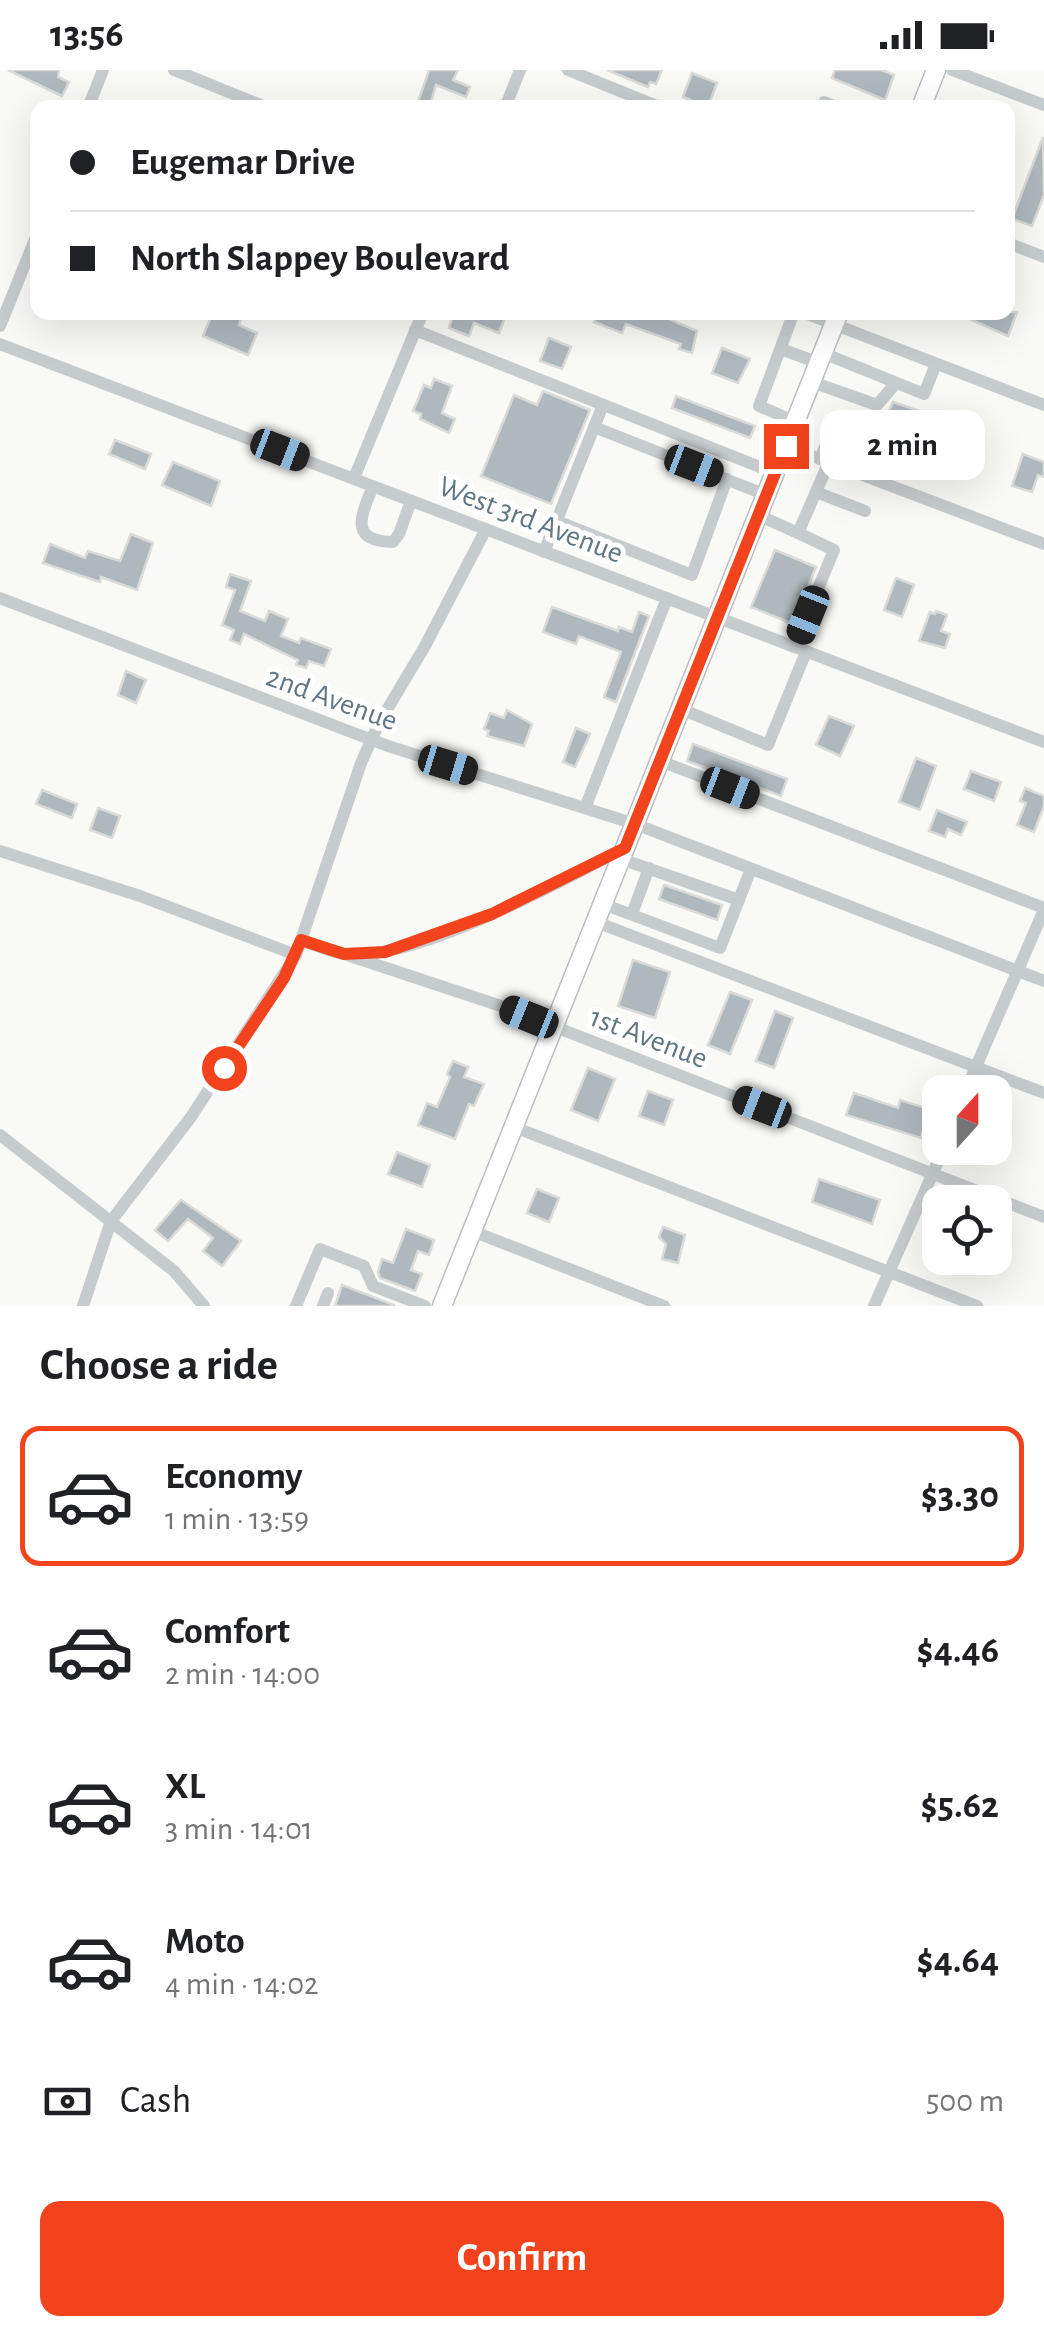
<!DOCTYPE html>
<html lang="en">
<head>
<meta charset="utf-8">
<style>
	body { margin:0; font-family:"Alegreya Sans",sans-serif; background:#f2f2f2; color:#202124; height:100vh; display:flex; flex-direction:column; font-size:38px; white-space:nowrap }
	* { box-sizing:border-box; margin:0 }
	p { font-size:32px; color:#757577 }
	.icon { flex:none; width:55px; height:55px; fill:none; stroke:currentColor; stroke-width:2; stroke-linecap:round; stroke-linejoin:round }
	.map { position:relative; height:1236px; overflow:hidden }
	.side { display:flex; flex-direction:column; background:#fff; flex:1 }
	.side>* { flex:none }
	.top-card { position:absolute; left:30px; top:30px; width:985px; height:220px; border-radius:20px; box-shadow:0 10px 40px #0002; display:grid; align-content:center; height:220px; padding:0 40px; background:#fff }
	.needle { width:65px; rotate:21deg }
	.controls { position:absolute; left:922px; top:1005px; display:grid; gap:20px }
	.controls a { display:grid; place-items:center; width:90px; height:90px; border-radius:20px; background:#fff; box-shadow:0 10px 40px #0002; font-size:50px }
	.end { position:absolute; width:45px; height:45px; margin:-22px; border:12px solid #f2431c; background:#fff; box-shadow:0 0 0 5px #fff }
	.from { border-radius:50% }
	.bubble { position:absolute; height:70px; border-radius:20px; background:#fff; box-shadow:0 10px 40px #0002; font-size:32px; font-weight:600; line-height:70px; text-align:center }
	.car { position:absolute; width:30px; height:60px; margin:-30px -15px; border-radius:12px; box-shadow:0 0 8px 2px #0007; background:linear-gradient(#222 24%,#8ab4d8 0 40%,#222 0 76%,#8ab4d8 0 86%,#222 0) }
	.top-card b { display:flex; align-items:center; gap:35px; height:95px; font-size:38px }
	.top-card b+b { border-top:2px solid #e0e0e0 }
	.top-card i { width:25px; height:25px; background:#202124 }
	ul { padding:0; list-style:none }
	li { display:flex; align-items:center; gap:30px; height:140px; margin:0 20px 15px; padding:0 20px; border:5px solid transparent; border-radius:20px }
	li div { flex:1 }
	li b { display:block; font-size:38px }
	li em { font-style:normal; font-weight:600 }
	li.on { border-color:#f2431c }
	li>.icon { width:90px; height:90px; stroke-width:1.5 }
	h2 { padding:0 40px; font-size:45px; line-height:120px }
	.pay { display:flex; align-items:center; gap:25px; height:110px; padding:0 40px; font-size:38px }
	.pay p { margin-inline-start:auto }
	.cta { display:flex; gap:20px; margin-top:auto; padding:20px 40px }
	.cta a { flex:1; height:115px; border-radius:20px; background:#f2431c; color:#fff; font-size:40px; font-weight:600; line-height:115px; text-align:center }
	.status { display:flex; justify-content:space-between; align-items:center; height:70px; padding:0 50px; background:#fff; direction:ltr }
	.status svg { height:28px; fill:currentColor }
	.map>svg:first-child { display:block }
	.building { fill:#afb8bd; stroke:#dadad8; stroke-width:2.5 }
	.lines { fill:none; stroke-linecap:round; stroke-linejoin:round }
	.major-casing { stroke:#b9bec1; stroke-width:21 }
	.minor { stroke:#c6cbce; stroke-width:12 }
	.major { stroke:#fff; stroke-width:18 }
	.route { stroke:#f2431c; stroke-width:12 }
	.labels { text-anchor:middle; stroke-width:10; stroke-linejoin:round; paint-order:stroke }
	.street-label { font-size:30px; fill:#617683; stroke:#fff }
</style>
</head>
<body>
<div class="status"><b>13:56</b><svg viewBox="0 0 49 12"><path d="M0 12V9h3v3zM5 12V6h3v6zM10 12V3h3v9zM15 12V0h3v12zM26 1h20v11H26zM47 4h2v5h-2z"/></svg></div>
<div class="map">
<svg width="1044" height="1236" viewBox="0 0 1044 1236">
	<rect width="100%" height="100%" fill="#f9f9f6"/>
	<g class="building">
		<path d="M 8,0 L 59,0 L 58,7 L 69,12 L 62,26 Z"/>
		<path d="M 429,0 L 458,0 L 453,10 L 470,17 L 466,27 L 436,15 L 430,35 L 418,32 Z"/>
		<path d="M 607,0 L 662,0 L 656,14 L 650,12 L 648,17 Z"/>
		<path d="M 835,0 L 881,0 L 894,5 L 885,30 L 832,8 Z"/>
		<path d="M 692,3 L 717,13 L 708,37 L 683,27 Z"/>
		<path d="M 1043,67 L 1044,125 L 1032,156 L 1012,149 Z"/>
		<path d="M 213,242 L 227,242 L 241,249 L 239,255 L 257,263 L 248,285 L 203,266 Z"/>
		<path d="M 449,242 L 480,242 L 491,247 L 493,242 L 507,242 L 499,263 L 474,253 L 469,266 L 449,258 L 453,245 Z"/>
		<path d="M 598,242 L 653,242 L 697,261 L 692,283 L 679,279 L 681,274 L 626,254 L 622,263 L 594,252 Z"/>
		<path d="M 1017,242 L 1008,266 L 958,244 L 958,242 Z"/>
		<path d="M 549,268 L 571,277 L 562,299 L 540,291 Z"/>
		<path d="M 722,278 L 750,289 L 738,313 L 712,303 Z"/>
		<path d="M 434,309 L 452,316 L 442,343 L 455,349 L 449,363 L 420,349 L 421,344 L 413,341 L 424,315 L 431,318 Z"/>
		<path d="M 543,321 L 590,340 L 551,434 L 481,406 L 514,325 L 537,335 Z"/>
		<path d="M 676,326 L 755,356 L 750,368 L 672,338 Z"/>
		<path d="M 893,332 L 934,346 L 932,351 L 969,365 L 953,405 L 941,401 L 950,378 L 918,365 L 910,388 L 893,382 L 902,355 L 885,349 Z"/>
		<path d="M 115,370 L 151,384 L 145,399 L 109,384 Z"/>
		<path d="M 1023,384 L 1044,392 L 1044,407 L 1038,405 L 1032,422 L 1012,416 Z"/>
		<path d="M 173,392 L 220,411 L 211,436 L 162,415 Z"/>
		<path d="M 131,464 L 153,473 L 137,520 L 101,507 L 100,512 L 43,493 L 50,474 L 85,488 L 88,481 L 120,491 Z"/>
		<path d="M 775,480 L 816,497 L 793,554 L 751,537 Z"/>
		<path d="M 230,504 L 251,511 L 240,541 L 265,551 L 269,541 L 288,549 L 281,566 L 299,573 L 301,568 L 331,579 L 324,596 L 309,591 L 306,598 L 296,595 L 298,590 L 244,564 L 240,574 L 230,570 L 234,560 L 222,555 L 235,520 L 226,517 Z"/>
		<path d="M 896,508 L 914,515 L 902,547 L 884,540 Z"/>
		<path d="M 552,537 L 618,561 L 619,557 L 632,562 L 639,542 L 649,546 L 616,632 L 604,627 L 621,582 L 579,566 L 576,574 L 543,562 Z"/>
		<path d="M 936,541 L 947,545 L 941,561 L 950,564 L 945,578 L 919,571 L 930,542 L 935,544 Z"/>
		<path d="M 126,601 L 146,610 L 136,633 L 118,625 Z"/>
		<path d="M 507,640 L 532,654 L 524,676 L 487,666 L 489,661 L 484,659 L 490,643 L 504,648 Z"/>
		<path d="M 829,646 L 854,656 L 840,686 L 816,675 Z"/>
		<path d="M 576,658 L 590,664 L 575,697 L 563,692 Z"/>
		<path d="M 693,674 L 787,709 L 781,726 L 687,691 Z"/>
		<path d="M 916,688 L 936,696 L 920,740 L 899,732 Z"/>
		<path d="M 971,701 L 1001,712 L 994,731 L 964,719 Z"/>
		<path d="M 1025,718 L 1044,726 L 1044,736 L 1034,762 L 1017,755 L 1026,733 L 1020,731 Z"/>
		<path d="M 42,720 L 77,734 L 72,748 L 36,734 Z"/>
		<path d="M 98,738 L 120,746 L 112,768 L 90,760 Z"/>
		<path d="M 937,740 L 967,752 L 961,765 L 948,759 L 945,767 L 929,761 Z"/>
		<path d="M 664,815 L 722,835 L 717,850 L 659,829 Z"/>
		<path d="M 633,890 L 670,902 L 655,948 L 618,936 Z"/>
		<path d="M 730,922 L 752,930 L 730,984 L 708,975 Z"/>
		<path d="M 775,941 L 793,948 L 774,998 L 756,991 Z"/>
		<path d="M 453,991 L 468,997 L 464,1007 L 484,1014 L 474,1036 L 469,1034 L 455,1069 L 418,1055 L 427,1033 L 437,1037 L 450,1007 L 447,1004 Z"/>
		<path d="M 588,998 L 615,1009 L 598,1051 L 571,1040 Z"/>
		<path d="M 648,1021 L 673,1030 L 664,1055 L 639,1046 Z"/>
		<path d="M 854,1023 L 898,1038 L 900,1030 L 929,1039 L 921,1068 L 846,1045 Z"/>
		<path d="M 397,1082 L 430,1095 L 422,1117 L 388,1104 Z"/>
		<path d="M 819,1109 L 880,1130 L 872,1154 L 812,1132 Z"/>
		<path d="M 537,1119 L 559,1128 L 549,1152 L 527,1143 Z"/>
		<path d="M 181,1130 L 241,1171 L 222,1196 L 203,1181 L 213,1168 L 188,1149 L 168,1171 L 155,1160 Z"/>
		<path d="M 663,1157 L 685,1165 L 678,1193 L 662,1189 L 666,1174 L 659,1167 Z"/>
		<path d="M 406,1159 L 434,1170 L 429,1185 L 418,1181 L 411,1200 L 422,1204 L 415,1221 L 380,1208 L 378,1202 L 382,1189 L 393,1193 Z"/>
		<path d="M 342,1215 L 394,1235 L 394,1236 L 335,1236 Z"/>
	</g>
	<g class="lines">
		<defs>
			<g id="major">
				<path d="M 921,38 L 936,0"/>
				<path d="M 442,1236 L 839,242"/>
			</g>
		</defs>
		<use href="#major" class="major-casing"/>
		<g class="minor">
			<path d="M 174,0 L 268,38"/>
			<path d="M 568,0 L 662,38"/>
			<path d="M 952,0 L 1044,35"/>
			<path d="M 824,32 L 838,38"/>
			<path d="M 88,38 L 103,0"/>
			<path d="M 505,38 L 520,0"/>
			<path d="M 1008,173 L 1044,187"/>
			<path d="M 794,242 L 759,336 L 796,352"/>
			<path d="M 802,242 L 1044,335"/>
			<path d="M 0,256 L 38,162"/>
			<path d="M 415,260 L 775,403"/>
			<path d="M 0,274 L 1044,672"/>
			<path d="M 781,279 L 819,293"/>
			<path d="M 823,283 L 924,324 L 936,294"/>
			<path d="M 812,312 L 877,335 L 896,313"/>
			<path d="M 594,357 L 766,425"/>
			<path d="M 786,376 L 1044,474"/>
			<path d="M 820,389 L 835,352"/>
			<path d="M 354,408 L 423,242"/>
			<path d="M 373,416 C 362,444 347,471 393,472 L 399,464 L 411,431"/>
			<path d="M 816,422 L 865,441"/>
			<path d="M 758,445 L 798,463 L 829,392"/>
			<path d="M 557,451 L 692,505 L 727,409"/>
			<path d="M 544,482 L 603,335"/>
			<path d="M 0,528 L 388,676 L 635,754 L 1044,911"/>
			<path d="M 794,577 L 834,480 L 798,463"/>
			<path d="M 681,639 L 768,675 L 806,582"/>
			<path d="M 660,691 L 1044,838"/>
			<path d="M 585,738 L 667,528"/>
			<path d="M 0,781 L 140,826 L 296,885"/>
			<path d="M 621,789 L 739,830"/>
			<path d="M 603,834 L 720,878 L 751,799"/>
			<path d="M 632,844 L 649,798"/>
			<path d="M 596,852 L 1044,1023"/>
			<path d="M 301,870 C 315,875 331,882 345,884 C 416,892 560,811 625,778"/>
			<path d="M 344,884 L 504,937 L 1044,1147"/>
			<path d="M 965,1022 L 1044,840"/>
			<path d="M 514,1057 L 977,1236"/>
			<path d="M 0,1065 L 174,1201 L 204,1236"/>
			<path d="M 472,1161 L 664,1236"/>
			<path d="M 83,1236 L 111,1151 L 191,1047 L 296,885 L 361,693 L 379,653 L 425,576 L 486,459"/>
			<path d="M 296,1236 L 320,1179 L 364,1196 L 373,1216 L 425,1236"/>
			<path d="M 323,1236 L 328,1223"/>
			<path d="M 874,1236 L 944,1078"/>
		</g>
		<use href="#major" class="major"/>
	</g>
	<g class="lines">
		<path class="route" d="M 224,998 L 284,908 L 301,870 L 344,884 L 385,882 L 492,844 L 625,778 L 786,376"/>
	</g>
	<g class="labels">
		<g class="street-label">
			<text transform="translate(531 449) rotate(21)" y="10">West 3rd Avenue</text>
			<text transform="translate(332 628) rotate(20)" y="10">2nd Avenue</text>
			<text transform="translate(649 967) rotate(21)" y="10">1st Avenue</text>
		</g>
	</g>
</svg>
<div class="controls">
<a><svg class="needle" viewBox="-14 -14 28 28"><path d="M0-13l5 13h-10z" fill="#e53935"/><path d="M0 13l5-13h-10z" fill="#757577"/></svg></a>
<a><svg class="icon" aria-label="locate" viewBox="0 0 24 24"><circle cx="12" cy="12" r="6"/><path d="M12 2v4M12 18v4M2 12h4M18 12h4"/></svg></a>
</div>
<i class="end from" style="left:224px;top:998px"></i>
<i class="end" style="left:786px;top:376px"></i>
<div class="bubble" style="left:820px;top:340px;width:165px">2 min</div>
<i class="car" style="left:280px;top:380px;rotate:111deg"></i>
<i class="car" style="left:694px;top:396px;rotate:111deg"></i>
<i class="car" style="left:808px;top:545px;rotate:202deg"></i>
<i class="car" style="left:448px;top:695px;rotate:107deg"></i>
<i class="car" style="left:730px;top:718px;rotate:111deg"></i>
<i class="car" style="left:529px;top:947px;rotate:292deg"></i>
<i class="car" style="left:762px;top:1037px;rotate:291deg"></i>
<div class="top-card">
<b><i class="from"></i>Eugemar Drive</b>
<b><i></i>North Slappey Boulevard</b>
</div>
</div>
<section class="side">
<h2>Choose a ride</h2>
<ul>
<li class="on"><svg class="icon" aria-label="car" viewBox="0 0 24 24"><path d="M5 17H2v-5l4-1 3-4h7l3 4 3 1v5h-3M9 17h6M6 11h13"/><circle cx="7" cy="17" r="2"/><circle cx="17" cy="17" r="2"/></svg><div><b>Economy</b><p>1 min · 13:59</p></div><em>$3.30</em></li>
<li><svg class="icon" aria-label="car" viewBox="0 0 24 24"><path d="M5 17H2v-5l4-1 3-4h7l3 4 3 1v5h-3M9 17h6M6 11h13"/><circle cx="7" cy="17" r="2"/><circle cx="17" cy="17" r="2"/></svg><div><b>Comfort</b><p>2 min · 14:00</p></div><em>$4.46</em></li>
<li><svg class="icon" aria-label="car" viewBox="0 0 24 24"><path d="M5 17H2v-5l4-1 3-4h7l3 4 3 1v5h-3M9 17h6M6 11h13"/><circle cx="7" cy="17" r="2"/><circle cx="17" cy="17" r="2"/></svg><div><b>XL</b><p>3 min · 14:01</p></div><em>$5.62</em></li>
<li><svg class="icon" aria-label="car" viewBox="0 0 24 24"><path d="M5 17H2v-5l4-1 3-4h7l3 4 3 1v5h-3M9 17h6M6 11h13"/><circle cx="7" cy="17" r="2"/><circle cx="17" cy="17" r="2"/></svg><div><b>Moto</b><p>4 min · 14:02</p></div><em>$4.64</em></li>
</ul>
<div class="pay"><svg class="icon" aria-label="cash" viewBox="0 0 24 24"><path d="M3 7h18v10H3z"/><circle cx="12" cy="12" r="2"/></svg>Cash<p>500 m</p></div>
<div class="cta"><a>Confirm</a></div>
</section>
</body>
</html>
